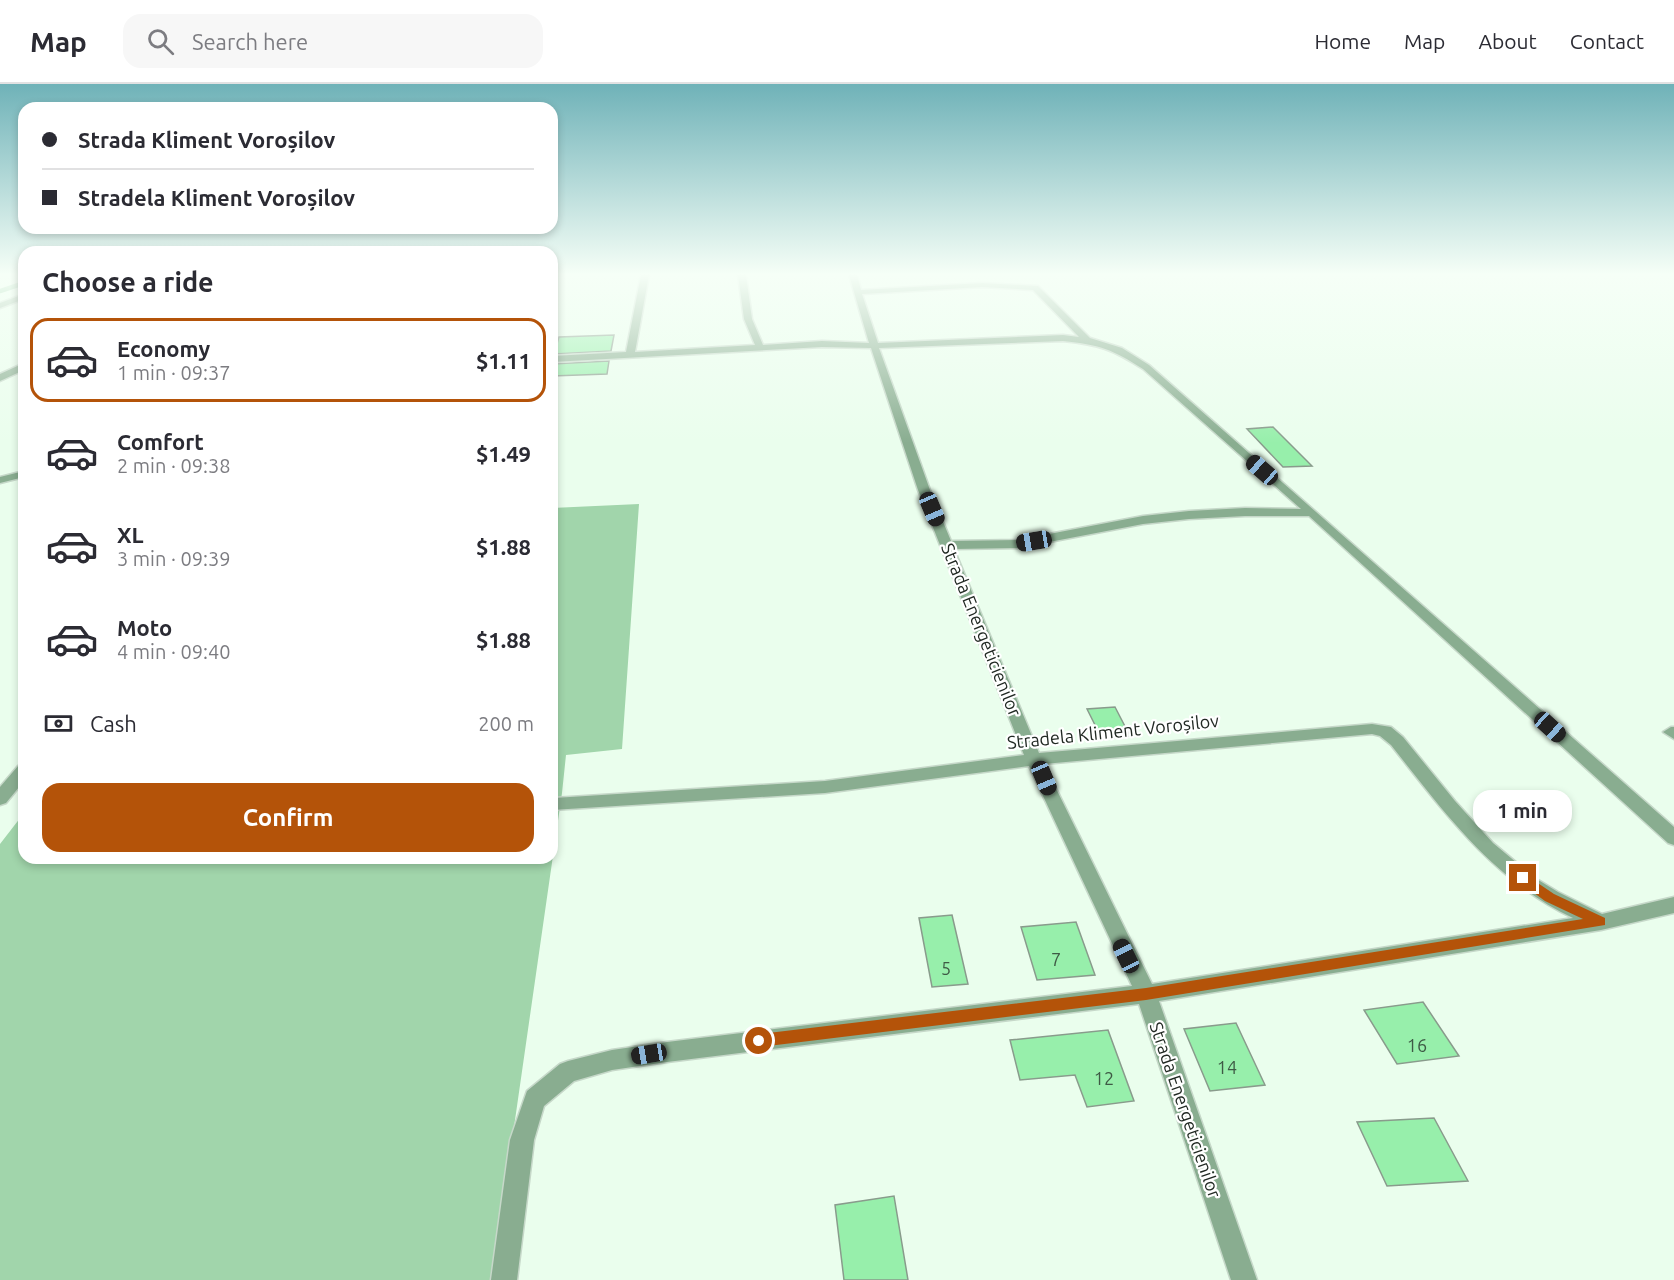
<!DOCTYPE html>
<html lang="en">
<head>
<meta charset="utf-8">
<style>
	body { margin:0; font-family:Ubuntu,sans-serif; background:#f7f7f7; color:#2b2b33; height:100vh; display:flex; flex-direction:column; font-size:22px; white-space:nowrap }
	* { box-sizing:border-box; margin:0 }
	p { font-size:20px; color:#7c7c81 }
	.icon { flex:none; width:33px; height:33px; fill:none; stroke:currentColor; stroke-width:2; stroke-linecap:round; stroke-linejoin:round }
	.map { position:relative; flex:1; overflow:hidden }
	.drawer { position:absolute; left:18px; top:162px; width:540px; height:618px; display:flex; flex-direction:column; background:#fff; border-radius:18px; box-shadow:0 3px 9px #0003 }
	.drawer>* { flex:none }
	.hud { position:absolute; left:18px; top:18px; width:540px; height:132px; border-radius:18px; box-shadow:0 3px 9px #0003; display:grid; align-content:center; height:132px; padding:0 24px; background:#fff }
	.end { position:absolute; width:27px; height:27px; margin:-14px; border:8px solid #b45309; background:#fff; box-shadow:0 0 0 3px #fff }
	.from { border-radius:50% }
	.bubble { position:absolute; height:42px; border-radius:18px; background:#fff; box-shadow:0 3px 9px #0003; font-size:20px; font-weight:600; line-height:42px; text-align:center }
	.car { position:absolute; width:18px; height:36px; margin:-18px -9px; border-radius:8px; box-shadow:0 0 4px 2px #0007; background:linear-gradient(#222 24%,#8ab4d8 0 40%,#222 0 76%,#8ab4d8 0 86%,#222 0) }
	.hud b { display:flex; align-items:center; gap:21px; height:57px; font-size:22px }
	.hud b+b { border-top:2px solid #e1e1e2 }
	.hud i { width:15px; height:15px; background:#2b2b33 }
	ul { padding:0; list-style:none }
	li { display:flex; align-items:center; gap:18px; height:84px; margin:0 12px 9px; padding:0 12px; border:3px solid transparent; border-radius:18px }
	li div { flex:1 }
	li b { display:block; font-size:22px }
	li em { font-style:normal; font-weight:600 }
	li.selected { border-color:#b45309 }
	li>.icon { width:54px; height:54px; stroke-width:1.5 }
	h2 { padding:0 24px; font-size:27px; line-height:72px }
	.pay { display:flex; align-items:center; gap:15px; height:66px; padding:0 24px; font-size:22px }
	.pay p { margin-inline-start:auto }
	.cta { display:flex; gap:12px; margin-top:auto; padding:12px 24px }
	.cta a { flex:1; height:69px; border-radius:18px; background:#b45309; color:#fff; font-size:24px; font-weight:600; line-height:69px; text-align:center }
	header { display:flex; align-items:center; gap:36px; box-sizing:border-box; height:84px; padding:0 30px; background:#fff; border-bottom:2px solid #e1e1e2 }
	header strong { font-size:28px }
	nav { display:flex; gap:33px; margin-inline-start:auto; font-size:21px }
	.search { width:420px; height:54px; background:#f7f7f7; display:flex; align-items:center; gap:15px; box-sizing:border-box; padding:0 21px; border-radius:18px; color:#7c7c81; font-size:22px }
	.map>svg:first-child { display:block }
	.green { fill:#a1d5ab }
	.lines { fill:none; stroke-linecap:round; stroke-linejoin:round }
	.stream { stroke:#59b070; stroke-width:4.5 }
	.building { fill:#97efab; stroke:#899b8c; stroke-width:1.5 }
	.minor-casing { stroke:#c6d8c9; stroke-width:3 }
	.minor { fill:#89ad90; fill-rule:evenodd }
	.route { fill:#b45309 }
	.labels { text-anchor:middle; stroke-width:4.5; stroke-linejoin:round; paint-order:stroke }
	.street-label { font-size:18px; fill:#212923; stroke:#fff }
	.near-number-label { font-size:18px; fill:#3e5a45 }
</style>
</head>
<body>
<header>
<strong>Map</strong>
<div class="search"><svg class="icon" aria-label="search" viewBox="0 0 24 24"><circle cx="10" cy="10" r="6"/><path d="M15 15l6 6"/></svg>Search here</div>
<nav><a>Home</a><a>Map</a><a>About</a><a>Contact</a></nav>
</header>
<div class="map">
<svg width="1674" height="1196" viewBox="0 0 1674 1196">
	<rect width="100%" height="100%" fill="#eafeed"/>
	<path class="green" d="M 639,420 L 622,665 L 566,671 L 562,709 L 492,1196 L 0,1196 L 0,760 L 24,729 L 24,774 L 552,774 L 552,424 Z"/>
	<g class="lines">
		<path class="stream" d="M 0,207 L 24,199"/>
	</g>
	<g class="building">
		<path d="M 614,251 L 611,267 L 554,270 L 559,253 Z"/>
		<path d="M 609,277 L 607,290 L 552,292 L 552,280 Z"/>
		<path d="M 1273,343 L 1312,382 L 1283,383 L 1247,345 Z"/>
		<path d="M 1115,623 L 1130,652 L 1102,655 L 1087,625 Z"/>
		<path d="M 952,831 L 968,900 L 932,903 L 919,834 Z"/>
		<path d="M 1076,838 L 1095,891 L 1037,896 L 1021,843 Z"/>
		<path d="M 1423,918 L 1459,972 L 1397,980 L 1364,926 Z"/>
		<path d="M 1236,939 L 1265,1001 L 1210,1007 L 1184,945 Z"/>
		<path d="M 1108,946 L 1134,1017 L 1087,1023 L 1075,991 L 1020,996 L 1010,956 Z"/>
		<path d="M 1434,1034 L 1468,1097 L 1387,1102 L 1357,1038 Z"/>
		<path d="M 894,1112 L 908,1196 L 844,1196 L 835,1121 Z"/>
	</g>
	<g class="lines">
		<defs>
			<g id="minor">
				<path d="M 641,191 L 649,191 L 635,268 L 755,261 L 744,235 L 738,191 L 746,191 L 752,235 L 763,261 L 822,257 L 869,259 L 849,191 L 857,191 L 861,206 L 982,199 L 1038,202 L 1090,254 L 1122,264 L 1149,281 L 1674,743 L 1674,761 L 1668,759 L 1309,432 L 1245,432 L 1189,435 L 1143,440 L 1018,464 L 954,465 L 1039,669 L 1372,640 L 1391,643 L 1403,653 L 1455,717 L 1493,759 L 1535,794 L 1558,808 L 1602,830 L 1674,813 L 1674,829 L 1601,846 L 1159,917 L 1257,1196 L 1231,1196 L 1139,920 L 667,978 L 612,986 L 574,997 L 544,1022 L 534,1056 L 517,1196 L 491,1196 L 510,1056 L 527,1007 L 560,980 L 568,977 L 612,966 L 667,958 L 1132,902 L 1029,682 L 825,709 L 552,726 L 554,714 L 825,697 L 1024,671 L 918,406 L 871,264 L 822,263 L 552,278 L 552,272 L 626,268 ZM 982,203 L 1033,206 L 1079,253 L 1063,251 L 878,259 L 862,210 ZM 1063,257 C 1100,261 1112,265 1143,285 L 1301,425 L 1245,424 L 1189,427 L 1143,432 L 1018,456 L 951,457 L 930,406 L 879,264 ZM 1372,650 L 1380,652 L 1391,661 C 1444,728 1494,797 1573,834 L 1152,900 L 1044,680 Z"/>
				<path d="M 24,210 L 24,215 L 0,224 L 0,219 Z"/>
				<path d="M 24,279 L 24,286 L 0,297 L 0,290 Z"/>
				<path d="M 24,387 L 24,393 L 0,399 L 0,393 Z"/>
				<path d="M 1671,643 L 1674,643 L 1674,655 L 1663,648 Z"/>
				<path d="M 24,680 L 24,697 L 6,719 L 0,721 L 0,703 L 18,682 Z"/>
			</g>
		</defs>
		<use href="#minor" class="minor-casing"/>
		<use href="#minor" class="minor"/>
	</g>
	<linearGradient id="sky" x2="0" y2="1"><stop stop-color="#6fb2b8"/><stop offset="0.53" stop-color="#f6fff7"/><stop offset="1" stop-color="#f6fff7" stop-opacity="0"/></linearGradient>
	<rect width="1674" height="359" fill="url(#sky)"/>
	<path class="route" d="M 1523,789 L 1554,810 L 1605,834 L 1605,841 L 1146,916 L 759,963 L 751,957 L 759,950 L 1146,904 L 1583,835 L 1545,817 L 1518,797 L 1517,794 Z"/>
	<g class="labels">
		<g class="street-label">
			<text transform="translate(981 546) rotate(68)" y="6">Strada Energeticienilor</text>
			<text transform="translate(1113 648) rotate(-6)" y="6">Stradela Kliment Voroșilov</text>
			<text transform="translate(1185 1026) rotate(71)" y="6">Strada Energeticienilor</text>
		</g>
		<g class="near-number-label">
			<text x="1056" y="882">7</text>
			<text x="946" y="891">5</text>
			<text x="1417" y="968">16</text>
			<text x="1227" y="990">14</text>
			<text x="1104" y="1001">12</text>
		</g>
	</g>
</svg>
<i class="end from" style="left:759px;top:957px"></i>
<i class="end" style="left:1523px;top:794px"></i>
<div class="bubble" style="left:1473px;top:706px;width:99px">1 min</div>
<i class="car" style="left:1262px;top:386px;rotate:311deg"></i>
<i class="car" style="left:932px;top:425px;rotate:157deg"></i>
<i class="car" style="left:1034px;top:457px;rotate:261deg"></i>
<i class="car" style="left:1550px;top:643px;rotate:132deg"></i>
<i class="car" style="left:1044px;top:694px;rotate:157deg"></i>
<i class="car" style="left:1126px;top:872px;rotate:334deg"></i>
<i class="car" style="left:649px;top:970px;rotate:261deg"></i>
<div class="hud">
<b><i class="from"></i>Strada Kliment Voroșilov</b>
<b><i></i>Stradela Kliment Voroșilov</b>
</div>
<section class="drawer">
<h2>Choose a ride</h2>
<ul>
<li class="selected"><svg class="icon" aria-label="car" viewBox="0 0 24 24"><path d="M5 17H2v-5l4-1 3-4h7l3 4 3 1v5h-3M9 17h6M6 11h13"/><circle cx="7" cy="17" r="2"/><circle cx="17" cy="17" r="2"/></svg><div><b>Economy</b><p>1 min · 09:37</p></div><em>$1.11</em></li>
<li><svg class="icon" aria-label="car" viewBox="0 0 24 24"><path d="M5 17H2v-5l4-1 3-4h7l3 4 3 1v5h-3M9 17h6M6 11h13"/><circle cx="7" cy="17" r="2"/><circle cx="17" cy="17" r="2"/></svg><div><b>Comfort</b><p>2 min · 09:38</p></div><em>$1.49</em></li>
<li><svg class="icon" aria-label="car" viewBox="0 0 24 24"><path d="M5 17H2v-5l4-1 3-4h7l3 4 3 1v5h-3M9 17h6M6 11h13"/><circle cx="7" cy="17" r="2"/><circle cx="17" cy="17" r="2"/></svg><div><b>XL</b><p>3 min · 09:39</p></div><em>$1.88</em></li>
<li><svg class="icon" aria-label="car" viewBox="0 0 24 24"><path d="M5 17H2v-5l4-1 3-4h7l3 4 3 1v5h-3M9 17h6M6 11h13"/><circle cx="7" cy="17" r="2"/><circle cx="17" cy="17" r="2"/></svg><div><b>Moto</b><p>4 min · 09:40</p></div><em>$1.88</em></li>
</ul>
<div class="pay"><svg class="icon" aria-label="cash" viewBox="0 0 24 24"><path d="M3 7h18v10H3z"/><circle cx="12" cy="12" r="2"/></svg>Cash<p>200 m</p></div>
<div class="cta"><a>Confirm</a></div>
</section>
</div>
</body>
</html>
